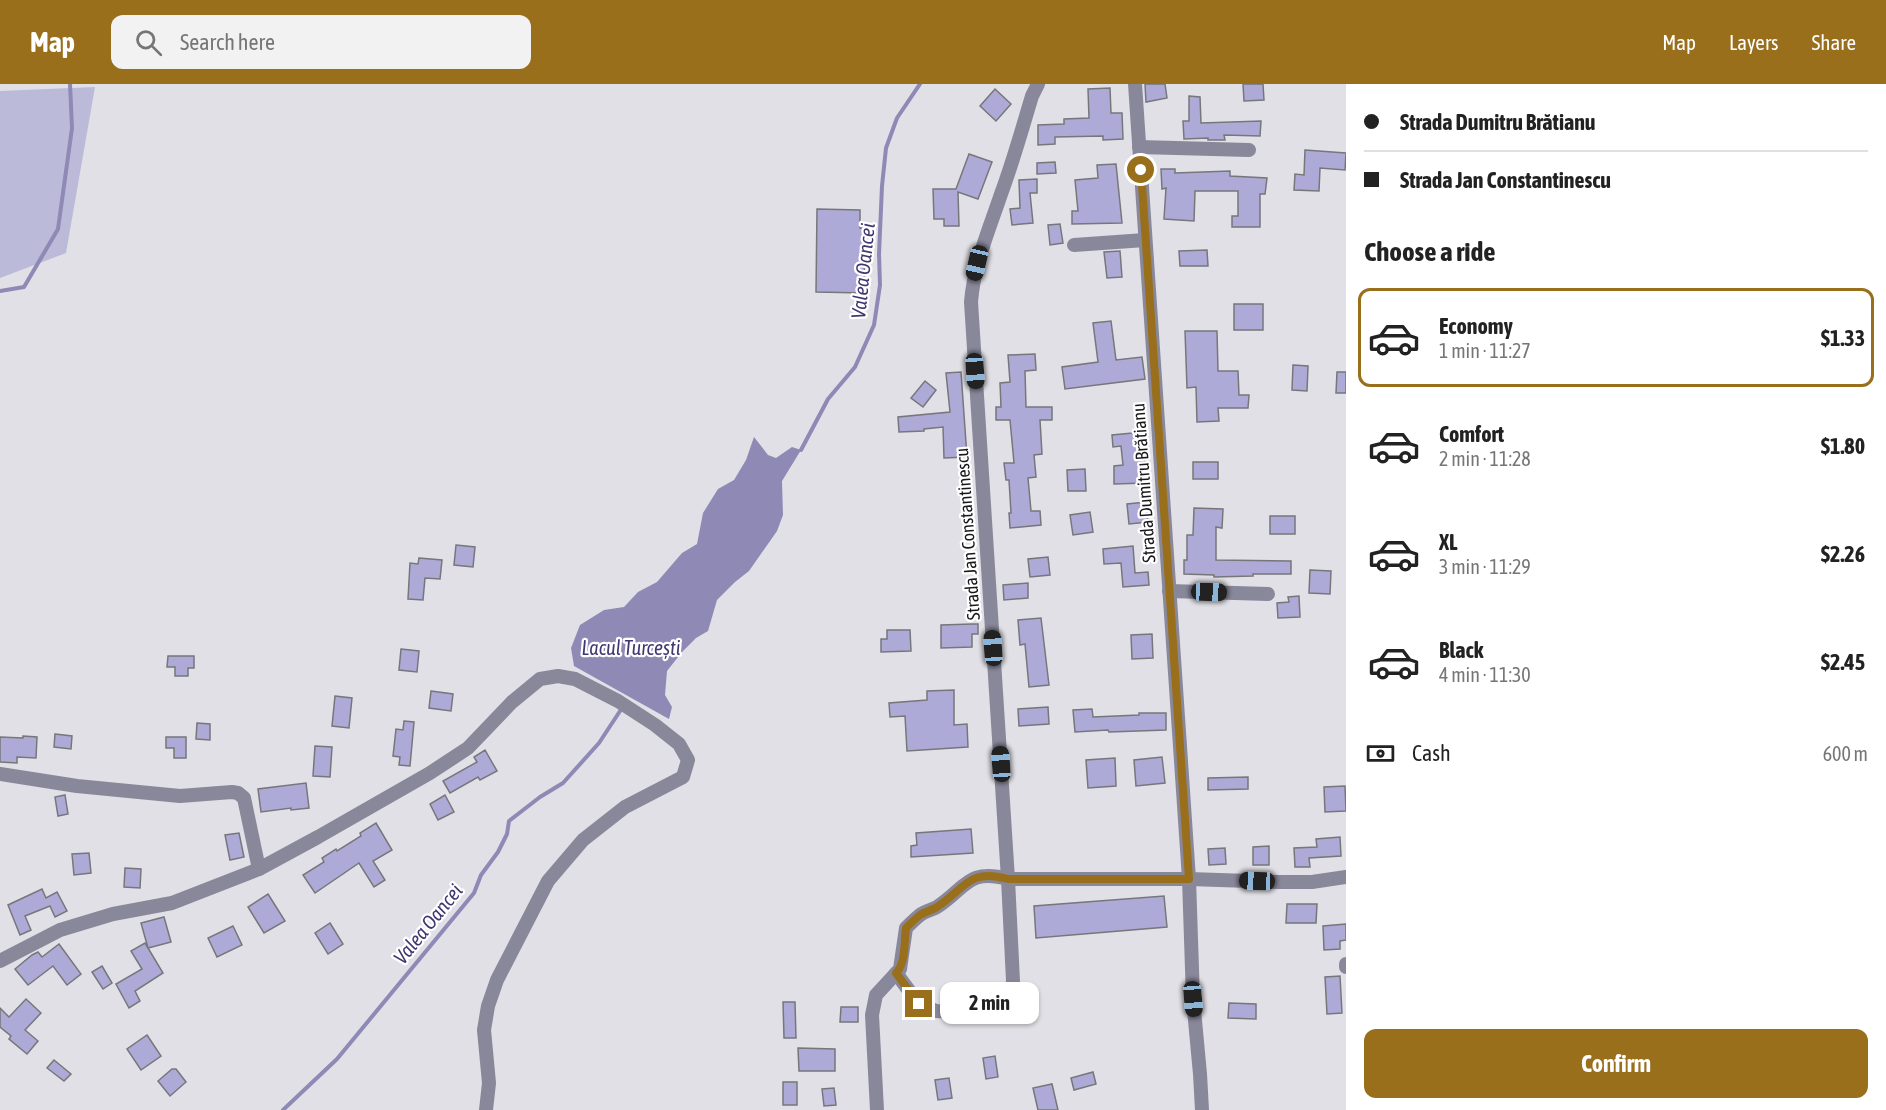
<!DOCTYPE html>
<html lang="en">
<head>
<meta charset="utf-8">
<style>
	body { margin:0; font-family:"Asap Condensed",sans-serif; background:#f2f2f2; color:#222; height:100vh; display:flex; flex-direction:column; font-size:22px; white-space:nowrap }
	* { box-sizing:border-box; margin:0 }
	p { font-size:20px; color:#767676 }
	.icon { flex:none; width:33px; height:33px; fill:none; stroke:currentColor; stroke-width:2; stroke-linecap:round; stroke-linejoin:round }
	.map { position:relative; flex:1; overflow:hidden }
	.sheet { display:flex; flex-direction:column; background:#fff; width:540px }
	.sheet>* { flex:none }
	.top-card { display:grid; align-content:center; height:132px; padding:0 18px; background:#fff }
	.end { position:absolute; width:27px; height:27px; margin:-14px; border:8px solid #996f1c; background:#fff; box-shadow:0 0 0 3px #fff }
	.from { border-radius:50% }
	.bubble { position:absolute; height:42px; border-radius:12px; background:#fff; box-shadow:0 2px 4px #0004; font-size:20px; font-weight:700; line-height:42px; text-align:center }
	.car { position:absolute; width:18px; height:36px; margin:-18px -9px; border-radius:8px; box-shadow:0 0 4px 2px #0007; background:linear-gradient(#222 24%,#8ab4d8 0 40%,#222 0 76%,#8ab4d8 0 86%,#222 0) }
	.top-card b { display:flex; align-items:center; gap:21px; height:57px; font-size:22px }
	.top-card b+b { border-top:2px solid #e0e0e0 }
	.top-card i { width:15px; height:15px; background:#222 }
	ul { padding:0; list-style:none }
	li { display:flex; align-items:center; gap:18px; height:99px; margin:0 12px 9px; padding:0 6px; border:3px solid transparent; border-radius:12px }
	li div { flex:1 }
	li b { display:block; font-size:22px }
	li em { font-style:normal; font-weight:700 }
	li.selected { border-color:#996f1c }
	li>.icon { width:54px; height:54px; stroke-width:1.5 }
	h2 { padding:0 18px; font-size:27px; line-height:72px }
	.pay { display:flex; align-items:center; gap:15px; height:66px; padding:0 18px; font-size:22px }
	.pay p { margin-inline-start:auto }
	.button { display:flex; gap:12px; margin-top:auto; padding:12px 18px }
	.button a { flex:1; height:69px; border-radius:12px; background:#996f1c; color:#fff; font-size:24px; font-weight:700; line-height:69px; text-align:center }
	header { display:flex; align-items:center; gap:36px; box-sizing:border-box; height:84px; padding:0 30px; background:#996f1c; color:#fff }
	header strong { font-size:28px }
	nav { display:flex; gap:33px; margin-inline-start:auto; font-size:21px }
	.search { width:420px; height:54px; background:#f2f2f2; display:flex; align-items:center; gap:15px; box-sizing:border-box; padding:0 21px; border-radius:12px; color:#767676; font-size:22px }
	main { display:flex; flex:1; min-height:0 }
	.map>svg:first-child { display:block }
	.green { fill:#bcbad9 }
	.water { fill:#8e89b5 }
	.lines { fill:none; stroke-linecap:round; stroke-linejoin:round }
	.stream { stroke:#8e89b5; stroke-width:4 }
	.building { fill:#aeaad7; stroke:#76767b; stroke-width:1.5 }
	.minor { stroke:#89889b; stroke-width:14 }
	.route { stroke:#996f1c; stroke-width:8 }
	.labels { text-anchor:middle; stroke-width:4.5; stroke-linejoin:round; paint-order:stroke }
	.street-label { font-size:18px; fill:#18181b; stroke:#fff }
	.water-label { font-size:20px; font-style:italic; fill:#413770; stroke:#fff }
</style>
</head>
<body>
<header>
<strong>Map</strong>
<div class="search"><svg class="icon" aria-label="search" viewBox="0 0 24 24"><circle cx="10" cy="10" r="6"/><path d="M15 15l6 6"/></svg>Search here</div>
<nav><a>Map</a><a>Layers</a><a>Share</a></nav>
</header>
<main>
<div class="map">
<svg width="1346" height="1026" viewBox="0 0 1346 1026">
	<rect width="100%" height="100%" fill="#e0e0e6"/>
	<path class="green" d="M 95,3 L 66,169 L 0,194 L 0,7 Z"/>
	<path class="water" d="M 754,353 L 768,371 L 776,374 L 792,363 L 801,366 L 782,397 L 783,431 L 777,447 L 749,487 L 735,498 L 717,516 L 708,547 L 696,554 L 682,568 L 667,587 L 665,611 L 672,623 L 669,635 L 574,582 L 571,564 L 580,541 L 604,526 L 624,523 L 638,508 L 657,498 L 682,469 L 697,460 L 703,429 L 718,405 L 734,396 L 746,376 Z"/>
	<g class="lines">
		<g class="stream">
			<path d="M 0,207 L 24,203 L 58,145 L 72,44 L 70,0"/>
			<path d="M 801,366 L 828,315 L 855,283 L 874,241 L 880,201 L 879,170 L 882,102 L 886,64 L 897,34 L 920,0"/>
			<path d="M 283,1026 L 337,975 L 474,809 L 481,791 L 498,768 L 507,750 L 509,737 L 540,713 L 563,699 L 599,659 L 622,624"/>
		</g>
	</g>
	<g class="building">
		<path d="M 1145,0 L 1165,0 L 1167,14 L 1146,18 Z"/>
		<path d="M 1243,0 L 1263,0 L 1264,16 L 1244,17 Z"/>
		<path d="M 1110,4 L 1111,29 L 1122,29 L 1123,55 L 1103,56 L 1103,52 L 1055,53 L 1055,60 L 1038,61 L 1038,41 L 1064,40 L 1064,35 L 1089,34 L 1088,5 Z"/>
		<path d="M 995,5 L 1011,20 L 996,37 L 980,22 Z"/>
		<path d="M 1189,12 L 1200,13 L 1201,39 L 1261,37 L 1260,52 L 1224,51 L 1225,56 L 1208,56 L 1208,54 L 1184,55 L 1183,37 L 1189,37 Z"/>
		<path d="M 1305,66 L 1346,69 L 1345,86 L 1320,84 L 1319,107 L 1294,106 L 1295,90 L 1304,91 Z"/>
		<path d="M 969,70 L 992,78 L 978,115 L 958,108 L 959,142 L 944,142 L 944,135 L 934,135 L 933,105 L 956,105 Z"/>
		<path d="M 1055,78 L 1056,89 L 1037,90 L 1037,79 Z"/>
		<path d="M 1116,80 L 1122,139 L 1072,140 L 1072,127 L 1078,127 L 1075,96 L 1098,94 L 1097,81 Z"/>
		<path d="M 1161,85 L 1175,85 L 1175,89 L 1230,87 L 1230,92 L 1267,94 L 1265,110 L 1260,110 L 1260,143 L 1232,143 L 1232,132 L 1238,132 L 1238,107 L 1195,107 L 1194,137 L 1164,135 L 1166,104 L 1162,105 Z"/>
		<path d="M 1037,95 L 1037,109 L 1030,109 L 1033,139 L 1012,141 L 1010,125 L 1020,124 L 1019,96 Z"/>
		<path d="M 817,125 L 860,126 L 860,144 L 865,144 L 864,209 L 816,208 Z"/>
		<path d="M 1060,140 L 1063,159 L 1050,161 L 1048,141 Z"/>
		<path d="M 1207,166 L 1208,182 L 1180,182 L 1179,167 Z"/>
		<path d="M 1120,167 L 1122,193 L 1107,194 L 1104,168 Z"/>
		<rect x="1234" y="220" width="29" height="26"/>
		<path d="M 1111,237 L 1116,276 L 1142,273 L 1145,295 L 1065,305 L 1062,283 L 1098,278 L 1093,239 Z"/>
		<path d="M 1185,247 L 1217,247 L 1218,287 L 1238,287 L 1239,311 L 1249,311 L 1248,324 L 1218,324 L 1219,337 L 1197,338 L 1196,303 L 1187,304 Z"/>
		<path d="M 1035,270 L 1036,286 L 1025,287 L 1026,323 L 1052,323 L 1052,336 L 1040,336 L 1042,370 L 1034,371 L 1036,393 L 1028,394 L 1031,427 L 1040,427 L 1041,441 L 1010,444 L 1009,429 L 1011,429 L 1009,396 L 1006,396 L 1004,379 L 1014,379 L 1010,336 L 996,336 L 996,323 L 1001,323 L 1000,299 L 1010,298 L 1008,271 Z"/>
		<path d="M 1293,281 L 1308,282 L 1307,307 L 1292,306 Z"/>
		<path d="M 961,288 L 967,373 L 944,374 L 943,343 L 924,345 L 924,347 L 899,348 L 898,333 L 950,328 L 946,289 Z"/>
		<path d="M 1337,288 L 1346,288 L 1346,309 L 1336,309 Z"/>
		<path d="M 925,297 L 936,306 L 923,323 L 911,314 Z"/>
		<path d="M 1143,348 L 1146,399 L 1114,400 L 1114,382 L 1123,381 L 1121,362 L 1113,363 L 1112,351 Z"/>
		<rect x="1193" y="378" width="25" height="17"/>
		<path d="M 1085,385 L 1086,407 L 1068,407 L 1067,386 Z"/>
		<path d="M 1146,418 L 1148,438 L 1129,440 L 1127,420 Z"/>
		<path d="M 1194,424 L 1223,425 L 1222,444 L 1216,443 L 1216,476 L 1291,477 L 1291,490 L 1253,490 L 1253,492 L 1214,493 L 1214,491 L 1184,490 L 1184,476 L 1187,476 L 1187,451 L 1193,451 Z"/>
		<path d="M 1090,428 L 1093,448 L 1073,451 L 1070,431 Z"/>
		<rect x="1270" y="432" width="25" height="18"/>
		<path d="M 456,461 L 475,463 L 473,483 L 454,481 Z"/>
		<path d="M 1133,462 L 1135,489 L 1148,488 L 1149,501 L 1123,503 L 1121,479 L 1104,480 L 1103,465 Z"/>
		<path d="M 1048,473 L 1050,491 L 1030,493 L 1028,475 Z"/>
		<path d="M 419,474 L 442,476 L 440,495 L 425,494 L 423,516 L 408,515 L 410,479 L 418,480 Z"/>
		<path d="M 1310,486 L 1331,487 L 1330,510 L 1309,509 Z"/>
		<path d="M 1028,499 L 1028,514 L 1004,516 L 1003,501 Z"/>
		<path d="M 1299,512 L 1300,533 L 1278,534 L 1277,519 L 1289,518 L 1288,513 Z"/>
		<path d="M 1041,534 L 1049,601 L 1029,603 L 1025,560 L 1020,561 L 1018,536 Z"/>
		<path d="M 972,540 L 978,540 L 978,550 L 972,550 L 972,563 L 941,564 L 941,541 Z"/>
		<path d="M 887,546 L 910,546 L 911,567 L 881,568 L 881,555 L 887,555 Z"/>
		<path d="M 1152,550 L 1153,574 L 1132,575 L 1131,551 Z"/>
		<path d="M 401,565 L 419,567 L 417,588 L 399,586 Z"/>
		<path d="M 168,572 L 194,572 L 194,584 L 188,584 L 188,592 L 175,592 L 175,583 L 167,583 Z"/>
		<path d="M 954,606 L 954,641 L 967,640 L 968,663 L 907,667 L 905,632 L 890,633 L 889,619 L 927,616 L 927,607 Z"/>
		<path d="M 431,607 L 453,610 L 451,627 L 429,624 Z"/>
		<path d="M 335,612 L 352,614 L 349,644 L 332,642 Z"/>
		<path d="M 1048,623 L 1049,640 L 1019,642 L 1018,625 Z"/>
		<path d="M 1092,625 L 1093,633 L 1139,631 L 1139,629 L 1166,629 L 1166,646 L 1109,648 L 1108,646 L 1075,648 L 1073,626 Z"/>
		<path d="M 404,637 L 414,638 L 410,682 L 399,681 L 400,673 L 393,672 L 396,645 L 403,646 Z"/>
		<path d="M 197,639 L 210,640 L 210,656 L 196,655 Z"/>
		<path d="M 55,650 L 72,652 L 71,665 L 54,663 Z"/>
		<path d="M 23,652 L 37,653 L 36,674 L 17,673 L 17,679 L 0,678 L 0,653 L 23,654 Z"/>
		<path d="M 166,653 L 186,653 L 186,674 L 174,674 L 174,664 L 166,664 Z"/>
		<path d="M 315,662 L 332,663 L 330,693 L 313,692 Z"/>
		<path d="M 485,666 L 497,687 L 480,696 L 478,693 L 450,709 L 443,697 L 477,678 L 474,673 Z"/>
		<path d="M 1162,673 L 1165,699 L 1136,702 L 1134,676 Z"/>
		<path d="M 1115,674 L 1116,702 L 1088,704 L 1086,676 Z"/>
		<path d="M 1248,693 L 1248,705 L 1208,706 L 1208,694 Z"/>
		<path d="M 306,699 L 309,724 L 291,726 L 291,724 L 261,728 L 258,705 Z"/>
		<path d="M 1345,702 L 1346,727 L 1325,728 L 1324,703 Z"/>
		<path d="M 65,711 L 68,730 L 58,732 L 55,713 Z"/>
		<path d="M 445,711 L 454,728 L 438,736 L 430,720 Z"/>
		<path d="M 376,739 L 392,766 L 373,777 L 385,796 L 374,803 L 359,779 L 315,809 L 303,791 L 324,778 L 322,774 L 336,765 L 337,767 L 361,752 L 360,749 Z"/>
		<path d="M 971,745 L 973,769 L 911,773 L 911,762 L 917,761 L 916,749 Z"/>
		<path d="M 239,749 L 244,773 L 230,776 L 225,751 Z"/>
		<path d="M 1340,753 L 1341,772 L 1309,774 L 1310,783 L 1295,783 L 1294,764 L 1317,763 L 1316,755 Z"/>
		<path d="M 1269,762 L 1269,781 L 1253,781 L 1253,763 Z"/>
		<path d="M 1225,764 L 1226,780 L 1209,781 L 1208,765 Z"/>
		<path d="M 89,769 L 91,789 L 74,791 L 72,770 Z"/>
		<path d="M 125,784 L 141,785 L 140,804 L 124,803 Z"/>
		<path d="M 42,805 L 46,814 L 57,808 L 67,827 L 55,833 L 50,822 L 25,832 L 31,846 L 20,851 L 8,821 Z"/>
		<path d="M 268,810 L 285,837 L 264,849 L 248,823 Z"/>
		<path d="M 1164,812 L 1167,843 L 1036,854 L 1034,822 Z"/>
		<path d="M 1287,820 L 1317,820 L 1316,839 L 1286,839 Z"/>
		<path d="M 164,833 L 171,858 L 148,864 L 141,839 Z"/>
		<path d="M 330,839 L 343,860 L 328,870 L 315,849 Z"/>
		<path d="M 1346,840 L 1346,856 L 1340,857 L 1340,865 L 1324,866 L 1323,842 Z"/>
		<path d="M 233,842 L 242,861 L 217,873 L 208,854 Z"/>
		<path d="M 145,859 L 163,889 L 135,907 L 140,917 L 129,924 L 116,900 L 142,885 L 131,867 Z"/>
		<path d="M 59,860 L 81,890 L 67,901 L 53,882 L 28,901 L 15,885 L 32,871 L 38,868 L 42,873 Z"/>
		<path d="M 102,882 L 112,899 L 103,905 L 92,888 Z"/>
		<path d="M 1340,892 L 1342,929 L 1327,930 L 1325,893 Z"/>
		<path d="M 26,915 L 41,929 L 25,946 L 38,957 L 27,970 L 9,955 L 11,952 L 0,943 L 0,924 L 9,933 Z"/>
		<path d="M 783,918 L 795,918 L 796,954 L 784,954 Z"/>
		<path d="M 1229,919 L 1256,920 L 1256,935 L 1228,934 Z"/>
		<path d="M 841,923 L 858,923 L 858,938 L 840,938 Z"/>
		<path d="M 147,951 L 161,972 L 141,986 L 127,965 Z"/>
		<path d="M 798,964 L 835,965 L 835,987 L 799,987 Z"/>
		<path d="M 995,972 L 998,993 L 986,995 L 983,974 Z"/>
		<path d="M 54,976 L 71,990 L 64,997 L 47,984 Z"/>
		<path d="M 172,985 L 176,985 L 186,998 L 170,1012 L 158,997 Z"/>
		<path d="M 1093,988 L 1096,1000 L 1074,1006 L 1071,994 Z"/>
		<path d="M 949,994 L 952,1014 L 938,1016 L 935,996 Z"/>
		<rect x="783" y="998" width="14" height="23"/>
		<path d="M 1052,1000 L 1058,1026 L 1038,1026 L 1033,1004 Z"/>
		<path d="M 834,1004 L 836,1021 L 824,1022 L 822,1005 Z"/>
	</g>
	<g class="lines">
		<g class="minor">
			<path d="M 1135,0 L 1189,795 L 1193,915 L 1200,990 L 1202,1026"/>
			<path d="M 1139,63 L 1249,66"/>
			<path d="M 1074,161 L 1145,156"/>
			<path d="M 1169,507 L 1268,510"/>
			<path d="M 0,690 L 77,702 L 180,712 L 232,708 L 238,709 L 244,714 L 259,785"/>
			<path d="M 0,877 L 60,846 L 113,830 L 172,819 L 259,785 L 318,753 L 430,689 L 468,664 L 512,618 L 540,595 L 558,592 L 575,595 L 618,617 L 655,641 L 679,660 L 688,676 L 683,693 L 625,723 L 583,756 L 548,797 L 497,896 L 488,922 L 484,946 L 489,999 L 486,1026"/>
			<path d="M 1346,880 L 1346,883"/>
			<path d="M 896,889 L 919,920 L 936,927 L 986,930 L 1001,925 L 1010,914 L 1013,897 L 1008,795 L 971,218 C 974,180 989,146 1001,110 C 1013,78 1022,45 1032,12 L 1038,0"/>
			<path d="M 877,1026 L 872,931 L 876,911 L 900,885 L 906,844 C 910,840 915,835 920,831 C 925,827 932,826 937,823 C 966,804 968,784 1008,795 L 1189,795 L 1279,798 L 1312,798 L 1346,793"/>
		</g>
	</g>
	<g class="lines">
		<path class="route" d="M 919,920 L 896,889 C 906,879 904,858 906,844 C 910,840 915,835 920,831 C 925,828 932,826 937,823 C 966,804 968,784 1008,795 L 1189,795 L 1141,86"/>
	</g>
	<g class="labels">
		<g class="street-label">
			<text transform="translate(1144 399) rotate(-94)" y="6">Strada Dumitru Brătianu</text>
			<text transform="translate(968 450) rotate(-94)" y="6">Strada Jan Constantinescu</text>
		</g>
		<g class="water-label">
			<text transform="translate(863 187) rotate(-84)" y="7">Valea Oancei</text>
			<text x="631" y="571">Lacul Turcești</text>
			<text transform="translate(428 840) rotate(-51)" y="7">Valea Oancei</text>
		</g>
	</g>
</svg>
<i class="end from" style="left:1141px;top:86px"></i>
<i class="end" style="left:919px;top:920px"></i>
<div class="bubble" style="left:940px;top:898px;width:99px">2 min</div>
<i class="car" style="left:977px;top:179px;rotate:193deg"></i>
<i class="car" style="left:975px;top:287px;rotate:176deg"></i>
<i class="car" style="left:1209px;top:508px;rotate:92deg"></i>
<i class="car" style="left:993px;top:564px;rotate:356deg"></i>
<i class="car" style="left:1001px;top:680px;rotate:356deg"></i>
<i class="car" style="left:1257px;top:797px;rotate:272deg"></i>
<i class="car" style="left:1193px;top:915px;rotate:175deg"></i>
</div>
<section class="sheet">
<div class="top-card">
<b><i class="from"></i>Strada Dumitru Brătianu</b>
<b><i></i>Strada Jan Constantinescu</b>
</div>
<h2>Choose a ride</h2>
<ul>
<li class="selected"><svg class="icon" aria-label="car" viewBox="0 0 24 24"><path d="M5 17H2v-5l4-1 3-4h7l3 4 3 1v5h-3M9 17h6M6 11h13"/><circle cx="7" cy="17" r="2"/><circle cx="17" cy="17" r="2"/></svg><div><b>Economy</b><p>1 min · 11:27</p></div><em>$1.33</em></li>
<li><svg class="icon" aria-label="car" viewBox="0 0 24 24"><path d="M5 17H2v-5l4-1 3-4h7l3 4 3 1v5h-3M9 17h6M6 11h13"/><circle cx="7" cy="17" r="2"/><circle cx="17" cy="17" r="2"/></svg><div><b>Comfort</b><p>2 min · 11:28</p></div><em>$1.80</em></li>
<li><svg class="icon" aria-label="car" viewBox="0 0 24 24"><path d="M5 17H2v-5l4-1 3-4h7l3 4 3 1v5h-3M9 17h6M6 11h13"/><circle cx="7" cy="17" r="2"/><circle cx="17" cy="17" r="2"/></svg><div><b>XL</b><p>3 min · 11:29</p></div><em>$2.26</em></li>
<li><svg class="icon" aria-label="car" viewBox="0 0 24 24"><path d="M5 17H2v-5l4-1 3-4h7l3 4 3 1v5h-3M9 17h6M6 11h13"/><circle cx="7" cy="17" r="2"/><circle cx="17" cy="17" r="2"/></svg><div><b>Black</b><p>4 min · 11:30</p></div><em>$2.45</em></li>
</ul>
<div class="pay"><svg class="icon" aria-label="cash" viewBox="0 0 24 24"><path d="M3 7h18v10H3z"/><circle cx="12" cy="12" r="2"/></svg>Cash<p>600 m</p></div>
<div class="button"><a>Confirm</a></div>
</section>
</main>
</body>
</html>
